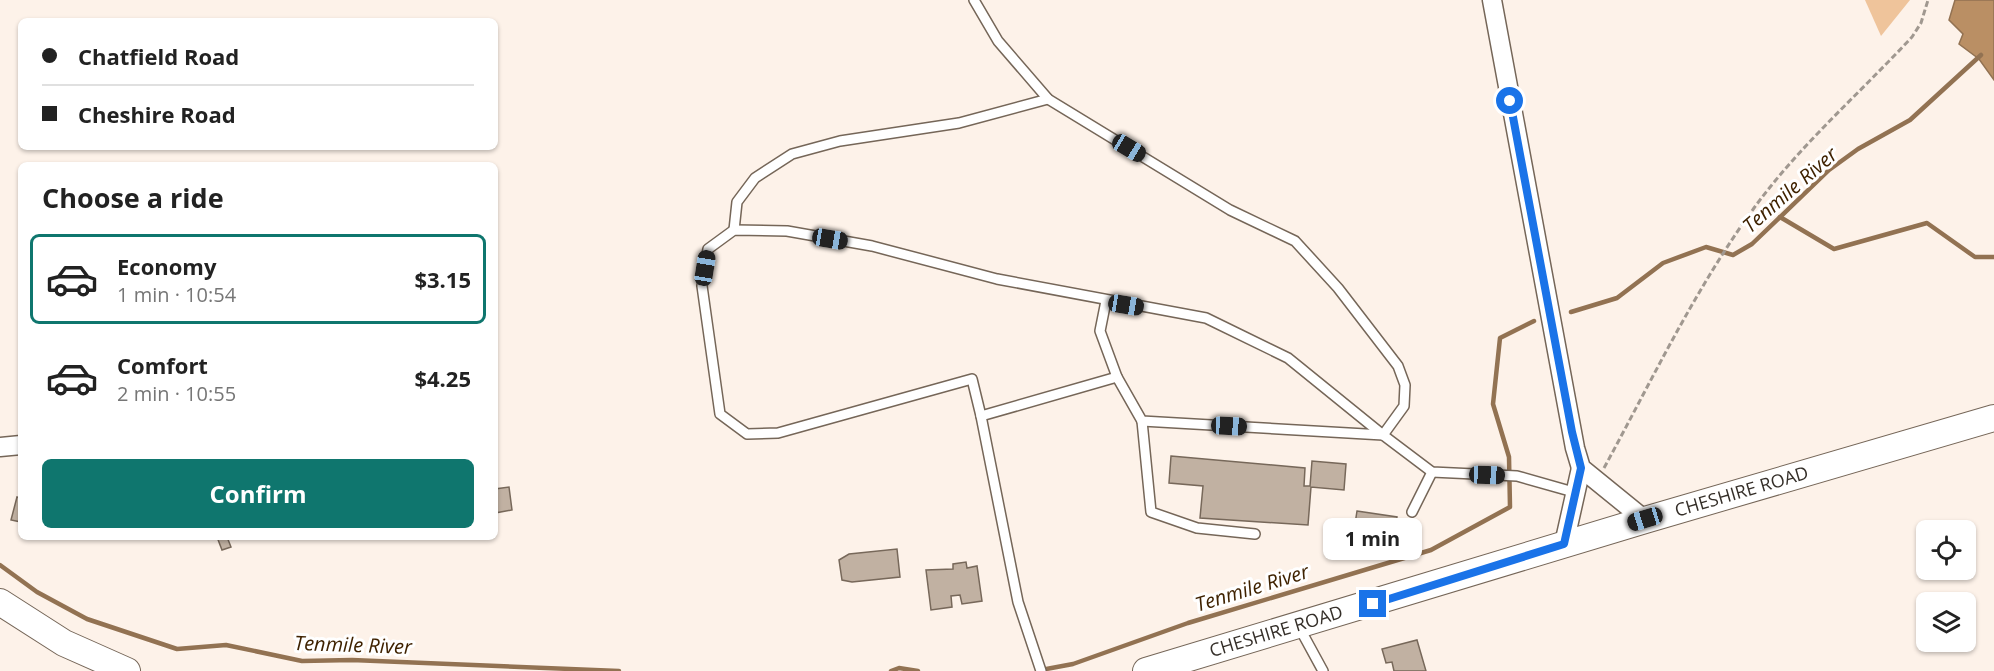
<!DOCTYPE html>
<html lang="en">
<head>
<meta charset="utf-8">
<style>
	body { margin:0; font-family:"Open Sans",sans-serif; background:#f2f2f2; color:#222; height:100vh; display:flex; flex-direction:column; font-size:22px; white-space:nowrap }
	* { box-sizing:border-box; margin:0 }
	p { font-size:20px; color:#767676 }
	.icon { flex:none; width:33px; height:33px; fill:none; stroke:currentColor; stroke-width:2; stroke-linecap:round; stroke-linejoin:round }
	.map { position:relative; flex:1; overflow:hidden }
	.panel { position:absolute; left:18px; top:162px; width:480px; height:378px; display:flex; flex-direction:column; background:#fff; border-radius:9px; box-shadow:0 2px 4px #0004 }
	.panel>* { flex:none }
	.guide { position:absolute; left:18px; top:18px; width:480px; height:132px; border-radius:9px; box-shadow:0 2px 4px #0004; display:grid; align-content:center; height:132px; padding:0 24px; background:#fff }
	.buttons { position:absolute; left:1916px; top:520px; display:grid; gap:12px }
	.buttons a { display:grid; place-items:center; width:60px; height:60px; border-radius:9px; background:#fff; box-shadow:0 2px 4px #0004; font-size:30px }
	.end { position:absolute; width:27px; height:27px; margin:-14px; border:8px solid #1a73e8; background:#fff; box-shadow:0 0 0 3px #fff }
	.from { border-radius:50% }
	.bubble { position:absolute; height:42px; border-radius:9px; background:#fff; box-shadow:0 2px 4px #0004; font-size:20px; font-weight:700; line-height:42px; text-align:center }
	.car { position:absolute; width:18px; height:36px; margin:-18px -9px; border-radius:8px; box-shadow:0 0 4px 2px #0007; background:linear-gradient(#222 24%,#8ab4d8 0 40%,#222 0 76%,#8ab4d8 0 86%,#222 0) }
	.guide b { display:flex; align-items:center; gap:21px; height:57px; font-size:22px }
	.guide b+b { border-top:2px solid #e0e0e0 }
	.guide i { width:15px; height:15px; background:#222 }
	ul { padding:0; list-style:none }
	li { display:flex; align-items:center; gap:18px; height:90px; margin:0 12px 9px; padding:0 12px; border:3px solid transparent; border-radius:9px }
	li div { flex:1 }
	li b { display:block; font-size:22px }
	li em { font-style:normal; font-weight:700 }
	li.current { border-color:#0f766e }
	li>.icon { width:54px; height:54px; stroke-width:1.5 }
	h2 { padding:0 24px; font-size:27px; line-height:72px }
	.cta { display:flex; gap:12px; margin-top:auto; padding:12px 24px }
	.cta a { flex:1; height:69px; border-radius:9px; background:#0f766e; color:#fff; font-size:24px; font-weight:700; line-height:69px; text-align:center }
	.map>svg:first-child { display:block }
	.green { fill:#efc49b }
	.water { fill:#ba8f64; stroke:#927252; stroke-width:1.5 }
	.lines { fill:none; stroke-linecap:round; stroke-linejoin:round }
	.stream { stroke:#927252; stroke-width:4.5 }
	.building { fill:#c1b1a2; stroke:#77685a; stroke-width:1.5 }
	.service-casing { stroke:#756658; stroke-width:12 }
	.minor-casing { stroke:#756658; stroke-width:21 }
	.secondary-casing { stroke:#756658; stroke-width:28 }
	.path { stroke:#a09890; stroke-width:3; stroke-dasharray:6 3; stroke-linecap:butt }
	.service { stroke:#fff; stroke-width:9 }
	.minor { stroke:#fff; stroke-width:18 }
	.secondary { stroke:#fff; stroke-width:26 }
	.route { stroke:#1a73e8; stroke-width:8 }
	.labels { text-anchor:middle; stroke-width:6; stroke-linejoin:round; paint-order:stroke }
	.street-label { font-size:18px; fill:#352f29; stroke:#fff }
	.water-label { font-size:20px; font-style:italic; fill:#3f2200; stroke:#fff }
</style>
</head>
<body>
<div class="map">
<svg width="1994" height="671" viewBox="0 0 1994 671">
	<rect width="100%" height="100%" fill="#fdf2e9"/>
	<path class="green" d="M 1865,0 L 1910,0 L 1881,36 Z"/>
	<path class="water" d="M 1955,0 L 1994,0 L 1994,80 L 1979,59 L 1959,44 L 1963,34 L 1949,20 Z"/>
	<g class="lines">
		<g class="stream">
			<path d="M 1780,217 L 1834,249 L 1927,223 L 1975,257 L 1994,257"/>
			<path d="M 1571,312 L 1617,298 L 1663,263 L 1706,247 L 1733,255 L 1752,244 L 1829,170 L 1858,149 L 1910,120 L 1981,55"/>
			<path d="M 0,565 L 37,592 L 87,619 L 177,649 L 226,645 L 302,661 L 352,660 L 619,671"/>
			<path d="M 1041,670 L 1073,664 L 1188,623 L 1431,550 L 1510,507 L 1509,457 L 1493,404 L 1500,338 L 1534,321"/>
			<path d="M 891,671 L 899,668 L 918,671"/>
		</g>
	</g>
	<g class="building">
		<path d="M 1171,456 L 1305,468 L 1304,486 L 1310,486 L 1312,461 L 1346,464 L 1344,490 L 1311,487 L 1308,525 L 1200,518 L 1203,486 L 1169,483 Z"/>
		<path d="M 509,487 L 512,510 L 495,513 L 495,489 Z"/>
		<path d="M 17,497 L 21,498 L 21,522 L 11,520 Z"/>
		<path d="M 1357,511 L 1397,517 L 1394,535 L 1376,533 L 1375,540 L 1368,539 L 1367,543 L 1358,541 L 1359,537 L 1353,537 Z"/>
		<path d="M 217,537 L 227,537 L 231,547 L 222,550 Z"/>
		<path d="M 897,549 L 900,577 L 852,582 L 842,580 L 839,560 L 849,554 Z"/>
		<path d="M 966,562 L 967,568 L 977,566 L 982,601 L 962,604 L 960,595 L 951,596 L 952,607 L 931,610 L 926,570 L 953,569 L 953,564 Z"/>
		<path d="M 1417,640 L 1426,671 L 1394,671 L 1392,662 L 1386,663 L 1382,649 Z"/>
	</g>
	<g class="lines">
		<defs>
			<g id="service">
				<path d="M 974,0 L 998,41 L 1048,99 L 1230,210 L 1295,241 L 1338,288 L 1398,366 L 1405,385 L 1404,406 L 1383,435 L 1288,358 L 1206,318 L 997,279 L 872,246 L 787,231 L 734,230 L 708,249 L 702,286 L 720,414 L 747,434 L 778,433 L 972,379 L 981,416"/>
				<path d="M 734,230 L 737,202 L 755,178 L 792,154 L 840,141 L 959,123 L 1048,99"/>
				<path d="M 1106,301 L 1100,331 L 1117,377"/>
				<path d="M 1142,421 L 1151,512 L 1197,528 L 1255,534"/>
				<path d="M 1412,512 L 1432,472"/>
				<path d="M 1299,627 L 1323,671"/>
				<path d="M 1041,671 L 1018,602 L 981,416 L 1117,377 L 1142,421 L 1383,435 L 1432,472 L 1517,476 L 1577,493"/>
			</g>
			<g id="minor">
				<path d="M 1492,0 L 1575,448 L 1581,468 L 1645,520"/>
				<path d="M 0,447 L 21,445"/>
				<path d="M 1564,544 L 1581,468"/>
			</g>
			<g id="secondary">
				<path d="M 0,602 L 64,643 L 127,671"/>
				<path id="s1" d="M 1146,671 L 1645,520 L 1994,418"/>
			</g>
		</defs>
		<use href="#service" class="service-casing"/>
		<use href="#minor" class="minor-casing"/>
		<use href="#secondary" class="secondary-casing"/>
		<path class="path" d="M 1604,468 C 1652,380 1695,289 1754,208 C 1800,145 1859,94 1912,37 L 1921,23 L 1928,0"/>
		<use href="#service" class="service"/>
		<use href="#minor" class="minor"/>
		<use href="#secondary" class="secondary"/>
	</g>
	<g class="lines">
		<path class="route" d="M 1373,604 L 1564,544 L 1581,468 L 1572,432 L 1510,101"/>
	</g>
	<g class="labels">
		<g class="street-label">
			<text dy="6" stroke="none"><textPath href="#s1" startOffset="622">CHESHIRE ROAD</textPath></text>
			<text dy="6" stroke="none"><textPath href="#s1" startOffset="136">CHESHIRE ROAD</textPath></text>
		</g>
		<g class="water-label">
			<text transform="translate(1790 190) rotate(-41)" y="7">Tenmile River</text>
			<text transform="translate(1252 588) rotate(-17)" y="7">Tenmile River</text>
			<text transform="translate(353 645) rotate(2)" y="7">Tenmile River</text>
		</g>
	</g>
</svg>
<div class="buttons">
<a><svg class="icon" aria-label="locate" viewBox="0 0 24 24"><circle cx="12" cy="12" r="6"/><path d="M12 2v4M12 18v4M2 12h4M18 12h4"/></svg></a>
<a><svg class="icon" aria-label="layers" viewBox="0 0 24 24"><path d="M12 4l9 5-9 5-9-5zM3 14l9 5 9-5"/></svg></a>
</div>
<i class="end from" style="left:1510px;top:101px"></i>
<i class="end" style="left:1373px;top:604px"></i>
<div class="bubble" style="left:1323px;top:518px;width:99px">1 min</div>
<i class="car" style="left:1129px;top:148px;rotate:121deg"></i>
<i class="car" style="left:830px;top:239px;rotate:100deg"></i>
<i class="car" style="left:705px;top:268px;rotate:9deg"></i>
<i class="car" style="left:1126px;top:305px;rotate:99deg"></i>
<i class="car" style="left:1229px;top:426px;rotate:93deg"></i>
<i class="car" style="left:1487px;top:475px;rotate:92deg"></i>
<i class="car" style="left:1645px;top:519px;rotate:253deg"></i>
<div class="guide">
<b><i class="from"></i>Chatfield Road</b>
<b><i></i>Cheshire Road</b>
</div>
<section class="panel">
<h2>Choose a ride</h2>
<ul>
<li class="current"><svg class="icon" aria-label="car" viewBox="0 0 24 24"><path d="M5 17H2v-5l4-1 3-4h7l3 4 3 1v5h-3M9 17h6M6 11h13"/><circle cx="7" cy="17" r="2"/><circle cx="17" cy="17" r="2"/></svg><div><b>Economy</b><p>1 min · 10:54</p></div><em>$3.15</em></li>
<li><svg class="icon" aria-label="car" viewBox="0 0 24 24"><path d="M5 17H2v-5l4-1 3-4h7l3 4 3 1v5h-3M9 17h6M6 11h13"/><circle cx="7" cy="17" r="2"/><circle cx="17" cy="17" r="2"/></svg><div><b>Comfort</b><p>2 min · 10:55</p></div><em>$4.25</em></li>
</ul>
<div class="cta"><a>Confirm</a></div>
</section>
</div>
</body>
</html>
